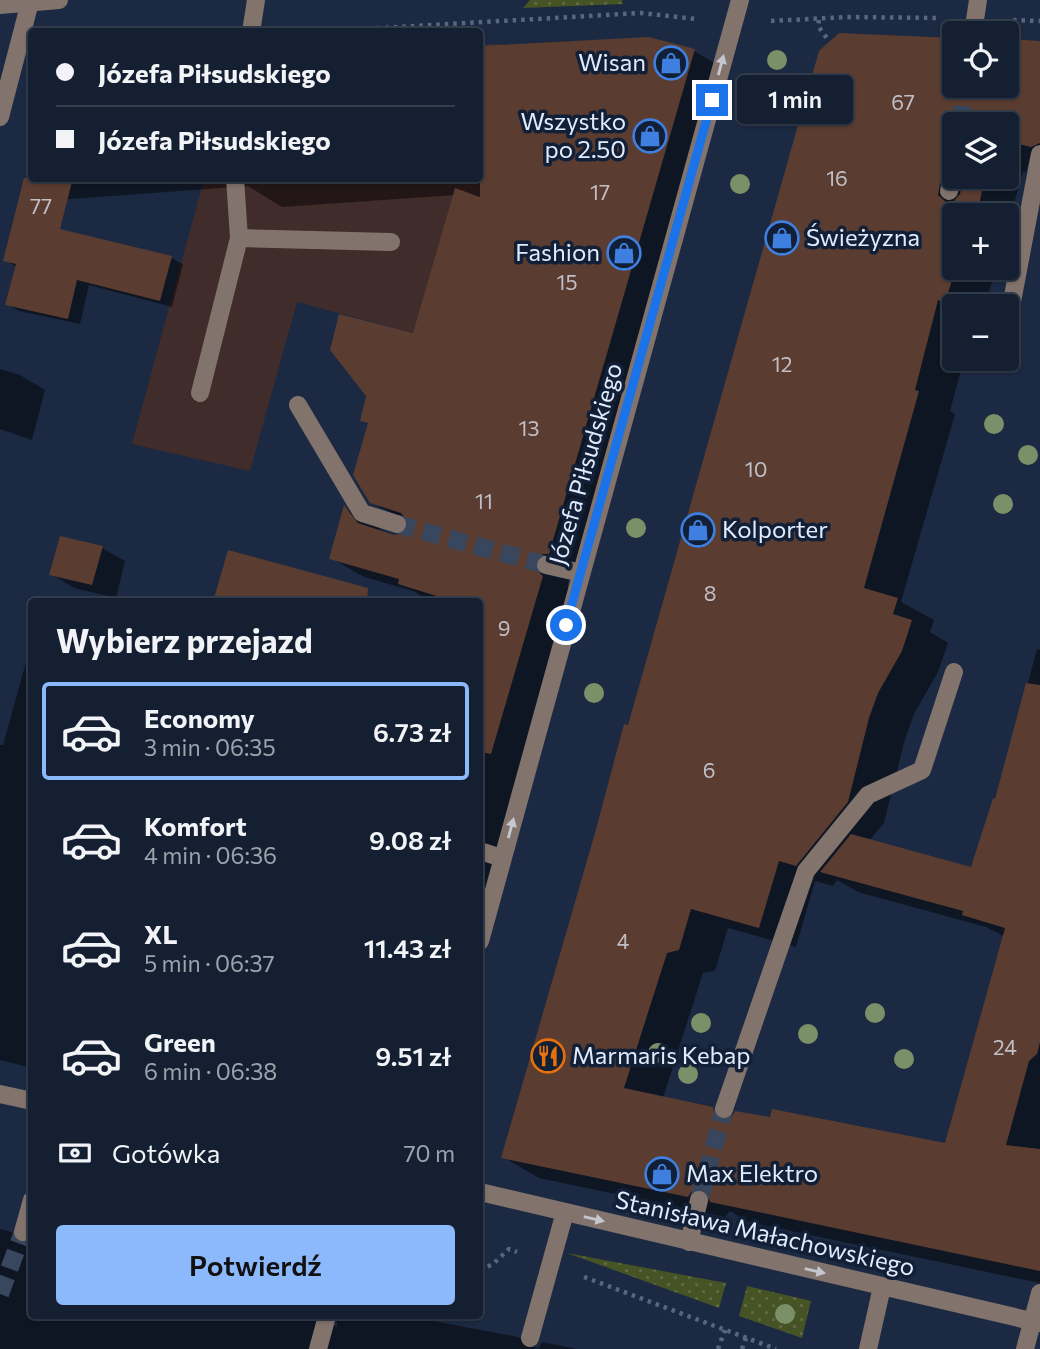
<!DOCTYPE html>
<html lang="pl">
<head>
<meta charset="utf-8">
<style>
	body { margin:0; font-family:Commissioner,sans-serif; background:#212d3e; color:#f1f3f6; height:100vh; display:flex; flex-direction:column; font-size:26px; white-space:nowrap }
	* { box-sizing:border-box; margin:0 }
	p { font-size:23px; color:#9da3ac }
	.icon { flex:none; width:38px; height:38px; fill:none; stroke:currentColor; stroke-width:2; stroke-linecap:round; stroke-linejoin:round }
	.map { position:relative; flex:1; overflow:hidden }
	.side { position:absolute; left:28px; top:598px; width:455px; height:721px; display:flex; flex-direction:column; background:#142032; border-radius:7px; box-shadow:0 2px 5px #0004,0 0 0 2px #333e4d }
	.side>* { flex:none }
	.guide { position:absolute; left:28px; top:28px; width:455px; height:154px; border-radius:7px; box-shadow:0 2px 5px #0004,0 0 0 2px #333e4d; display:grid; align-content:center; height:154px; padding:0 28px; background:#142032 }
	.buttons { position:absolute; left:942px; top:21px; display:grid; gap:14px }
	.buttons a { display:grid; place-items:center; width:77px; height:77px; border-radius:7px; background:#142032; box-shadow:0 2px 5px #0004,0 0 0 2px #333e4d; font-size:35px }
	.end { position:absolute; width:32px; height:32px; margin:-16px; border:9px solid #1a73e8; background:#fff; box-shadow:0 0 0 4px #fff }
	.from { border-radius:50% }
	.bubble { position:absolute; height:49px; border-radius:7px; background:#142032; box-shadow:0 2px 5px #0004,0 0 0 2px #333e4d; font-size:23px; font-weight:600; line-height:49px; text-align:center }
	.guide b { display:flex; align-items:center; gap:24px; height:66px; font-size:26px }
	.guide b+b { border-top:2px solid #333e4d }
	.guide i { width:18px; height:18px; background:#f1f3f6 }
	ul { padding:0; list-style:none }
	li { display:flex; align-items:center; gap:21px; height:98px; margin:0 14px 10px; padding:0 14px; border:4px solid transparent; border-radius:7px }
	li div { flex:1 }
	li b { display:block; font-size:26px }
	li em { font-style:normal; font-weight:600 }
	li.selected { border-color:#8cb9fc }
	li>.icon { width:63px; height:63px; stroke-width:1.5 }
	h2 { padding:0 28px; font-size:32px; line-height:84px }
	.pay { display:flex; align-items:center; gap:18px; height:77px; padding:0 28px; font-size:26px }
	.pay p { margin-inline-start:auto }
	.button { display:flex; gap:14px; margin-top:auto; padding:14px 28px }
	.button a { flex:1; height:80px; border-radius:7px; background:#8cb9fc; color:#111; font-size:28px; font-weight:600; line-height:80px; text-align:center }
	.map>svg:first-child { display:block }
	.commercial { fill:#402c2a }
	.grass { fill:url(#grass-dots) }
	.shadow { fill:#0007; fill-rule:evenodd }
	.building { fill:#5b3c30 }
	.lines { fill:none; stroke-linecap:round; stroke-linejoin:round }
	.minor-tunnel { stroke:#39475e; stroke-width:18; stroke-dasharray:18 9; stroke-linecap:butt }
	.path { stroke:#59677c; stroke-width:4.5; stroke-dasharray:3.5 5; stroke-linecap:butt }
	.minor { stroke:#82736c; stroke-width:18 }
	.tree { fill:#7a9069 }
	.oneway { fill:#c4c7d0 }
	.route { stroke:#1a73e8; stroke-width:9 }
	.labels { text-anchor:middle; stroke-width:7; stroke-linejoin:round; paint-order:stroke }
	.number-label { font-size:21px; fill:#c0bfc8 }
	.poi-label { font-size:24px; fill:#e1ebfb; stroke:#122037; text-anchor:start }
	.street-label { font-size:24px; fill:#e1ebfb; stroke:#122037 }
</style>
</head>
<body>
<div class="map">
<svg width="1040" height="1349" viewBox="0 0 1040 1349">
	<defs>
		<pattern id="grass-dots" width="8" height="8" patternUnits="userSpaceOnUse" patternTransform="scale(1.75)"><rect width="8" height="8" fill="#465325"/><path d="M2 2h.1M6 6h.1" fill="none" stroke="#606c46" stroke-width="1.8" stroke-linecap="round"/></pattern>
	</defs>
	<rect width="100%" height="100%" fill="#1b2a42"/>
	<path class="commercial" d="M 502,44 L 505,203 L 455,189 L 414,333 L 297,302 L 250,471 L 132,444 L 204,179 L 480,178 L 480,45 Z"/>
	<g class="grass">
		<path d="M 530,0 L 622,0 L 623,4 L 523,8 Z"/>
		<path d="M 567,1253 L 726,1283 L 719,1308 Z"/>
		<path d="M 747,1286 L 811,1301 L 802,1338 L 739,1316 Z"/>
	</g>
	<g class="shadow">
		<path d="M 577,41 L 694,51 L 727,70 L 576,573 L 568,581 L 568,590 L 480,928 L 480,602 L 432,602 L 413,591 L 364,577 L 331,558 L 345,508 L 378,527 L 383,533 L 393,537 L 405,534 L 410,523 L 371,502 L 370,424 L 362,420 L 414,335 L 455,195 L 282,207 L 248,186 L 58,200 L 25,181 L 32,159 L 32,178 L 480,178 L 480,47 Z"/>
		<path d="M 1040,42 L 1040,160 L 1030,157 L 1026,172 L 1023,172 L 1006,231 L 1006,215 L 954,215 L 954,268 L 996,268 L 985,306 L 954,306 L 954,359 L 964,359 L 950,411 L 955,414 L 901,602 L 934,620 L 930,632 L 948,643 L 938,672 L 914,714 L 905,739 L 884,823 L 869,841 L 972,869 L 996,801 L 1037,649 L 1040,650 L 1040,1283 L 748,1222 L 730,1211 L 725,1217 L 539,1178 L 503,1157 L 629,727 L 954,86 L 1006,86 ZM 954,124 L 1006,124 L 1006,177 L 954,177 ZM 837,880 L 858,892 L 986,927 L 1005,937 L 947,1145 L 732,1120 L 712,1109 L 663,1098 L 703,973 L 715,971 L 728,928 L 796,947 L 815,881 L 833,886 Z"/>
		<path d="M 171,258 L 183,264 L 172,307 L 89,285 L 80,324 L 19,311 L 7,304 L 17,267 L 5,260 Z"/>
		<path d="M 0,369 L 20,375 L 45,390 L 32,440 L 0,429 Z"/>
		<path d="M 102,548 L 125,561 L 116,598 L 74,588 L 51,574 Z"/>
		<path d="M 26,662 L 32,664 L 32,1068 L 0,1060 L 0,745 L 3,745 Z"/>
		<path d="M 0,1229 L 11,1232 L 32,1242 L 32,1316 L 319,1316 L 337,1327 L 337,1323 L 326,1316 L 407,1316 L 518,1337 L 538,1349 L 542,1342 L 577,1349 L 0,1349 Z"/>
	</g>
	<g class="building">
		<path d="M 839,33 L 954,38 L 954,86 L 1006,86 L 1006,39 L 1040,41 L 1040,143 L 1031,147 L 1006,141 L 1006,124 L 954,124 L 954,157 L 946,160 L 943,165 L 938,195 L 946,202 L 953,202 L 960,194 L 964,177 L 985,177 L 977,215 L 954,215 L 954,273 L 945,303 L 938,300 L 915,390 L 919,391 L 864,588 L 898,598 L 893,614 L 912,620 L 902,651 L 878,693 L 869,718 L 848,802 L 796,866 L 779,861 L 759,928 L 691,909 L 679,950 L 667,953 L 624,1088 L 713,1107 L 715,1116 L 721,1120 L 731,1118 L 735,1111 L 770,1117 L 772,1109 L 945,1143 L 1005,928 L 962,915 L 963,911 L 820,872 L 851,834 L 971,867 L 993,798 L 995,799 L 1026,683 L 1040,685 L 1040,1042 L 1037,1054 L 1029,1061 L 1006,1145 L 1040,1149 L 1040,1271 L 710,1202 L 707,1192 L 701,1189 L 691,1192 L 688,1197 L 501,1158 L 595,833 L 624,724 L 628,725 L 819,51 Z"/>
		<path d="M 649,37 L 695,49 L 549,554 L 542,554 L 535,562 L 535,569 L 543,576 L 491,754 L 480,752 L 480,602 L 456,602 L 398,584 L 399,579 L 329,559 L 344,505 L 358,523 L 394,535 L 404,533 L 408,522 L 401,513 L 370,503 L 353,475 L 368,423 L 360,421 L 366,396 L 330,350 L 339,314 L 413,333 L 455,188 L 480,197 L 480,46 Z"/>
		<path d="M 24,178 L 73,178 L 60,229 L 172,256 L 160,301 L 77,280 L 68,319 L 5,305 L 16,264 L 3,261 Z"/>
		<path d="M 60,536 L 103,546 L 92,585 L 49,575 Z"/>
		<path d="M 228,550 L 368,588 L 367,602 L 213,602 Z"/>
	</g>
	<g class="lines">
		<g class="minor-tunnel">
			<path d="M 961,124 L 966,86"/>
			<path d="M 397,524 L 546,565"/>
			<path d="M 699,1200 L 724,1109"/>
			<path d="M 0,1294 L 23,1232"/>
		</g>
		<g class="path">
			<path d="M 819,20 L 818,26 L 829,41"/>
			<path d="M 1013,20 L 1040,21"/>
			<path d="M 771,21 L 847,17 L 937,18"/>
			<path d="M 309,32 L 641,13 L 696,19"/>
			<path d="M 480,1270 L 493,1264 L 509,1249 L 517,1252"/>
			<path d="M 584,1277 L 776,1349"/>
			<path d="M 718,1349 L 725,1330"/>
			<path d="M 742,1349 L 746,1338"/>
		</g>
		<g class="minor">
			<path d="M 0,5 L 59,0"/>
			<path d="M 251,32 L 256,0"/>
			<path d="M 973,33 L 978,0"/>
			<path d="M 0,117 L 30,2"/>
			<path d="M 235,178 L 239,238 L 391,242"/>
			<path d="M 949,191 L 954,168"/>
			<path d="M 1011,307 L 1040,154"/>
			<path d="M 200,393 L 239,238"/>
			<path d="M 298,405 L 362,513 L 397,524"/>
			<path d="M 546,565 L 581,573"/>
			<path d="M 480,851 L 502,858"/>
			<path d="M 480,941 L 740,0"/>
			<path d="M 0,1094 L 32,1101"/>
			<path d="M 724,1109 L 806,871 L 868,795 L 922,770 L 954,672"/>
			<path d="M 480,1192 L 1040,1323"/>
			<path d="M 23,1232 L 32,1200"/>
			<path d="M 689,1242 L 699,1200"/>
			<path d="M 530,1338 L 565,1212"/>
			<path d="M 318,1349 L 327,1316"/>
			<path d="M 868,1349 L 882,1287"/>
			<path d="M 1025,1349 L 1040,1293"/>
		</g>
	</g>
	<g class="tree">
		<circle cx="777" cy="60" r="10"/>
		<circle cx="740" cy="184" r="10"/>
		<circle cx="994" cy="424" r="10"/>
		<circle cx="1028" cy="455" r="10"/>
		<circle cx="1003" cy="504" r="10"/>
		<circle cx="636" cy="528" r="10"/>
		<circle cx="594" cy="693" r="10"/>
		<circle cx="875" cy="1013" r="10"/>
		<circle cx="701" cy="1023" r="10"/>
		<circle cx="808" cy="1034" r="10"/>
		<circle cx="658" cy="1053" r="10"/>
		<circle cx="904" cy="1059" r="10"/>
		<circle cx="688" cy="1074" r="10"/>
		<circle cx="785" cy="1314" r="10"/>
	</g>
	<defs><path id="oneway-solid" d="M-6-.8H1V-3.2L6.5 0L1 3.2V.8H-6Z" transform="scale(1.75)"/></defs>
	<g class="oneway">
		<use href="#oneway-solid" transform="translate(721 65) rotate(-75)"/>
		<use href="#oneway-solid" transform="translate(511 828) rotate(-75)"/>
		<use href="#oneway-solid" transform="translate(594 1219) rotate(13)"/>
		<use href="#oneway-solid" transform="translate(815 1271) rotate(13)"/>
	</g>
	<g class="lines">
		<path class="route" d="M 566,625 L 712,100"/>
	</g>
	<defs>
		<symbol id="shop-ring" viewBox="-11 -11 22 22"><circle r="9.5" fill="#122037" stroke="#3f7fe0" stroke-width="1.5"/><path d="M-5-2.5h2.3a2.7 3.5 0 0 1 5.4 0H5L5.5 6h-11ZM-1.5-2.5h3a1.5 2.3 0 0 0-3 0Z" fill="#3f7fe0"/></symbol>
		<symbol id="restaurant-ring" viewBox="-11 -11 22 22"><circle r="9.5" fill="#122037" stroke="#e8710a" stroke-width="1.5"/><path d="M-5-6h1v4h1v-4h1v4h1v-4h1v5L-1.5 .5V6h-2V.5L-5-1ZM5-6V6H3V1.5H1.5Q1.5-4 5-6Z" fill="#e8710a"/></symbol>
	</defs>
	<g fill-rule="evenodd">
		<use href="#shop-ring" x="652" y="44" width="38" height="38"/>
		<use href="#shop-ring" x="631" y="117" width="38" height="38"/>
		<use href="#shop-ring" x="763" y="219" width="38" height="38"/>
		<use href="#shop-ring" x="605" y="234" width="38" height="38"/>
		<use href="#shop-ring" x="679" y="511" width="38" height="38"/>
		<use href="#restaurant-ring" x="529" y="1037" width="38" height="38"/>
		<use href="#shop-ring" x="643" y="1155" width="38" height="38"/>
	</g>
	<g class="labels">
		<g class="number-label">
			<text x="903" y="110">67</text>
			<text x="837" y="186">16</text>
			<text x="600" y="200">17</text>
			<text x="41" y="214">77</text>
			<text x="567" y="290">15</text>
			<text x="782" y="372">12</text>
			<text x="529" y="436">13</text>
			<text x="756" y="477">10</text>
			<text x="484" y="509">11</text>
			<text x="710" y="601">8</text>
			<text x="504" y="636">9</text>
			<text x="709" y="778">6</text>
			<text x="623" y="949">4</text>
			<text x="1005" y="1055">24</text>
		</g>
		<g class="poi-label">
			<text x="646" y="71" text-anchor="end">Wisan</text>
			<text x="626" y="130" text-anchor="end">Wszystko<tspan x="626" dy="28">po 2.50</tspan></text>
			<text x="806" y="246">Świeżyzna</text>
			<text x="600" y="261" text-anchor="end">Fashion</text>
			<text x="722" y="538">Kolporter</text>
			<text x="572" y="1064">Marmaris Kebap</text>
			<text x="686" y="1182">Max Elektro</text>
		</g>
		<g class="street-label">
			<text transform="translate(586 464) rotate(-74)" y="8">Józefa Piłsudskiego</text>
			<text transform="translate(765 1234) rotate(13)" y="8">Stanisława Małachowskiego</text>
		</g>
	</g>
</svg>
<div class="buttons">
<a><svg class="icon" aria-label="locate" viewBox="0 0 24 24"><circle cx="12" cy="12" r="6"/><path d="M12 2v4M12 18v4M2 12h4M18 12h4"/></svg></a>
<a><svg class="icon" aria-label="layers" viewBox="0 0 24 24"><path d="M12 4l9 5-9 5-9-5zM3 14l9 5 9-5"/></svg></a>
<a>+</a>
<a>−</a>
</div>
<i class="end from" style="left:566px;top:625px"></i>
<i class="end" style="left:712px;top:100px"></i>
<div class="bubble" style="left:737px;top:75px;width:116px">1 min</div>
<div class="guide">
<b><i class="from"></i>Józefa Piłsudskiego</b>
<b><i></i>Józefa Piłsudskiego</b>
</div>
<section class="side">
<h2>Wybierz przejazd</h2>
<ul>
<li class="selected"><svg class="icon" aria-label="car" viewBox="0 0 24 24"><path d="M5 17H2v-5l4-1 3-4h7l3 4 3 1v5h-3M9 17h6M6 11h13"/><circle cx="7" cy="17" r="2"/><circle cx="17" cy="17" r="2"/></svg><div><b>Economy</b><p>3 min · 06:35</p></div><em>6.73 zł</em></li>
<li><svg class="icon" aria-label="car" viewBox="0 0 24 24"><path d="M5 17H2v-5l4-1 3-4h7l3 4 3 1v5h-3M9 17h6M6 11h13"/><circle cx="7" cy="17" r="2"/><circle cx="17" cy="17" r="2"/></svg><div><b>Komfort</b><p>4 min · 06:36</p></div><em>9.08 zł</em></li>
<li><svg class="icon" aria-label="car" viewBox="0 0 24 24"><path d="M5 17H2v-5l4-1 3-4h7l3 4 3 1v5h-3M9 17h6M6 11h13"/><circle cx="7" cy="17" r="2"/><circle cx="17" cy="17" r="2"/></svg><div><b>XL</b><p>5 min · 06:37</p></div><em>11.43 zł</em></li>
<li><svg class="icon" aria-label="car" viewBox="0 0 24 24"><path d="M5 17H2v-5l4-1 3-4h7l3 4 3 1v5h-3M9 17h6M6 11h13"/><circle cx="7" cy="17" r="2"/><circle cx="17" cy="17" r="2"/></svg><div><b>Green</b><p>6 min · 06:38</p></div><em>9.51 zł</em></li>
</ul>
<div class="pay"><svg class="icon" aria-label="cash" viewBox="0 0 24 24"><path d="M3 7h18v10H3z"/><circle cx="12" cy="12" r="2"/></svg>Gotówka<p>70 m</p></div>
<div class="button"><a>Potwierdź</a></div>
</section>
</div>
</body>
</html>
